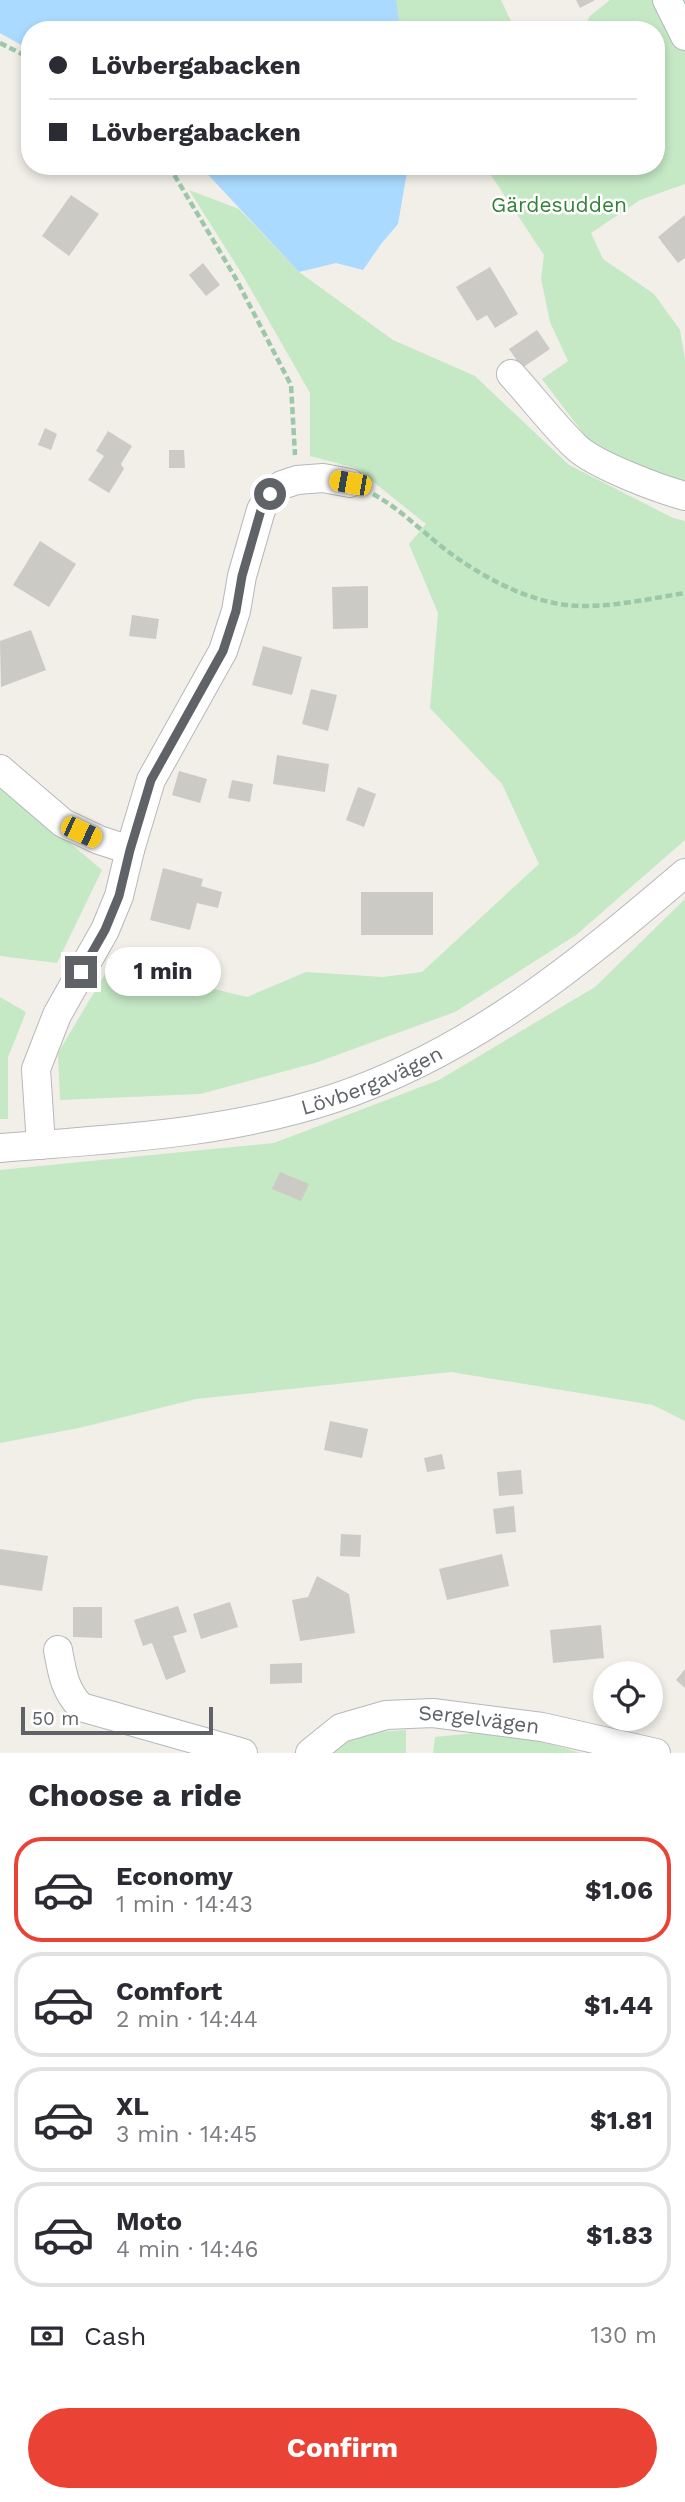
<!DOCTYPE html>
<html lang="en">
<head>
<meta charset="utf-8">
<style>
	body { margin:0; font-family:"Work Sans",sans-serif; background:#f7f7f7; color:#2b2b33; height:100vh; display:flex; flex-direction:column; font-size:26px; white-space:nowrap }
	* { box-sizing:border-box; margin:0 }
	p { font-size:23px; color:#7c7c81 }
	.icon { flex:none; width:38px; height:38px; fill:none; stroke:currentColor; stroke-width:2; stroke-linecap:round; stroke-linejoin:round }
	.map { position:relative; height:1753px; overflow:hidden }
	.details { display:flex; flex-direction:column; background:#fff; flex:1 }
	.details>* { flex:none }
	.banner { position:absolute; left:21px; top:21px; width:644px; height:154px; border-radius:28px; box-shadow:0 4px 10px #0003; display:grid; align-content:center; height:154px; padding:0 28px; background:#fff }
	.controls { position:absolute; left:593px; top:1661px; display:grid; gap:14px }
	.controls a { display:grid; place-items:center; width:70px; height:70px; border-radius:50%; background:#fff; box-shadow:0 4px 10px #0003; font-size:35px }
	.scale { position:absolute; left:21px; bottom:18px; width:192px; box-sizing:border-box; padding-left:7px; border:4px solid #5f6368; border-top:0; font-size:19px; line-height:24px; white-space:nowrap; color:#5f6368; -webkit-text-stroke:5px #fff; paint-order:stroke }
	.end { position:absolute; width:32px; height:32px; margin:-16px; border:9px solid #5f6368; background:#fff; box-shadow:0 0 0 4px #fff }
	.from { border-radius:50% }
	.bubble { position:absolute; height:49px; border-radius:24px; background:#fff; box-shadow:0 4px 10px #0003; font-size:23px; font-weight:700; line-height:49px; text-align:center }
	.car { position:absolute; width:21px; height:42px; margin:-21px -10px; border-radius:9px; box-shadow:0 0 5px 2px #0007; background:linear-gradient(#f5c518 24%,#345 0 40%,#f5c518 0 76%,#345 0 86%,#f5c518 0) }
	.banner b { display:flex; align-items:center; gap:24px; height:66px; font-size:26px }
	.banner b+b { border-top:2px solid #e1e1e2 }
	.banner i { width:18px; height:18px; background:#2b2b33 }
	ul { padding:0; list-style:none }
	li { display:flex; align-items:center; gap:21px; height:105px; margin:0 14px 10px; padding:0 14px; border:4px solid #e1e1e2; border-radius:28px }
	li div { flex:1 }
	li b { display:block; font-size:26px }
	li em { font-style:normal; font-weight:700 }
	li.active { border-color:#ea4335 }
	li>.icon { width:63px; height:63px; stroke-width:1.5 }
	h2 { padding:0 28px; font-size:32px; line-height:84px }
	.pay { display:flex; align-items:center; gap:18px; height:77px; padding:0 28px; font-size:26px }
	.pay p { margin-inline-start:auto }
	.button { display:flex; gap:14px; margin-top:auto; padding:14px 28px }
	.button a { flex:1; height:80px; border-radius:42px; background:#ea4335; color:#fff; font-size:28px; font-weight:700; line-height:80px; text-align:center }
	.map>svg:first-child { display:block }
	.green { fill:#c5e8c5 }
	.water { fill:#aadaff }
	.building { fill:#cccac5 }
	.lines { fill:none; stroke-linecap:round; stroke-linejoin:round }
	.minor-casing { stroke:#b5b8bc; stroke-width:30 }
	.path { stroke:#9cc7a9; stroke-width:4.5; stroke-dasharray:7 3.5; stroke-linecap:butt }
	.minor { stroke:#fff; stroke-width:28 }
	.route { stroke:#5f6368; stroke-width:9 }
	.labels { text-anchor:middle; stroke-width:5; stroke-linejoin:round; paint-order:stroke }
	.park-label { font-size:21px; fill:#348238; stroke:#fff }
	.street-label { font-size:21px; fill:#5f6368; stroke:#fff }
</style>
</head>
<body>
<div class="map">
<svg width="685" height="1753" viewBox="0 0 685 1753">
	<rect width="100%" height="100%" fill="#f1efe8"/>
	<g class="green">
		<path d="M 227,0 L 501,0 L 515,30 L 244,30 Z"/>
		<path d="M 610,0 L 685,0 L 685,184 L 640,200 L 591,233 L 603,259 L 654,294 L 680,330 L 685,359 L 685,483 L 644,470 L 589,441 L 542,379 L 568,361 L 550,322 L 541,278 L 544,255 L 485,166 L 656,166 L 656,30 L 582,30 L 590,16 Z"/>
		<path d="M 189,190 L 239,209 L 299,272 L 393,340 L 475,376 L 569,465 L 673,518 L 685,521 L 685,840 L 576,935 L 455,1012 L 315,1063 L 200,1094 L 60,1100 L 58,1053 L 111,964 L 247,997 L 306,972 L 383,977 L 422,972 L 539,864 L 502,784 L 430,708 L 438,613 L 409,544 L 426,524 L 356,468 L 310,456 L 310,393 L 242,274 Z"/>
		<path d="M 0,784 L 102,870 L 57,963 L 0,956 Z"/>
		<path d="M 685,899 L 685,1421 L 653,1405 L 451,1372 L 196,1399 L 79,1428 L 0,1443 L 0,1170 L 274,1143 L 439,1080 L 595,987 Z"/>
		<path d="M 0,997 L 26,1012 L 8,1057 L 8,1119 L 0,1119 Z"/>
		<path d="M 406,1730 L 406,1753 L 323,1753 L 347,1734 Z"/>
		<path d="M 485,1732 L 537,1740 L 581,1753 L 433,1753 L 435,1737 Z"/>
	</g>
	<g class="water">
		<path d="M 0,0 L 396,0 L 400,30 L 30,30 L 30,50 L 0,33 Z"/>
		<path d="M 200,166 L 408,166 L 398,224 L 381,244 L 363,270 L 336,263 L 299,272 Z"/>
	</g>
	<g class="building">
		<path d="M 576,0 L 595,0 L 580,8 Z"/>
		<path d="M 71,195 L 99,214 L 69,256 L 42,236 Z"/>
		<path d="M 685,215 L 685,258 L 678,263 L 658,237 Z"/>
		<path d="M 203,263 L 220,285 L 206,296 L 189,275 Z"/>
		<path d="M 490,267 L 518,314 L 495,328 L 487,315 L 477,321 L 456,287 Z"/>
		<path d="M 537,330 L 550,349 L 522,368 L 509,349 Z"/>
		<path d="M 45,428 L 57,434 L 51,450 L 38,445 Z"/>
		<path d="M 108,431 L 132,446 L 121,464 L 124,469 L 109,493 L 88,480 L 104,456 L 96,451 Z"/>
		<path d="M 169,450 L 184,450 L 185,468 L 169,468 Z"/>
		<path d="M 40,541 L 76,564 L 49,607 L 13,585 Z"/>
		<path d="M 368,586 L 368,628 L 333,629 L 332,587 Z"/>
		<path d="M 132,615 L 159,619 L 156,639 L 129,636 Z"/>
		<path d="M 31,630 L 46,670 L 1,687 L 0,641 Z"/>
		<path d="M 263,646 L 302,657 L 292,695 L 252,685 Z"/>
		<path d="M 311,689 L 337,695 L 328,731 L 302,724 Z"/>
		<path d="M 277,755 L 329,764 L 325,792 L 273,784 Z"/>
		<path d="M 179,771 L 207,779 L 200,803 L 172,795 Z"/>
		<path d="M 232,780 L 253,784 L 250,802 L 228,798 Z"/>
		<path d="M 358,787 L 376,794 L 364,827 L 346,820 Z"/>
		<path d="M 163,868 L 203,879 L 201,886 L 222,892 L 218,908 L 197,903 L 190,930 L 150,920 Z"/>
		<rect x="361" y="892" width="72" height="43"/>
		<path d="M 280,1172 L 309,1184 L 301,1201 L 272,1189 Z"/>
		<path d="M 330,1421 L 368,1429 L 362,1458 L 324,1450 Z"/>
		<path d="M 442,1454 L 445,1469 L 427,1472 L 424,1458 Z"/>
		<path d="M 521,1470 L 523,1494 L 499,1496 L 497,1472 Z"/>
		<path d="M 514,1506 L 516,1532 L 496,1534 L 493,1509 Z"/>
		<path d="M 341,1534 L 361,1535 L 360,1557 L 340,1556 Z"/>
		<path d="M 0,1549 L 48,1556 L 42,1591 L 0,1585 Z"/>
		<path d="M 502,1554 L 509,1586 L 447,1600 L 439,1569 Z"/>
		<path d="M 317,1576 L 349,1594 L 355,1633 L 300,1641 L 292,1600 L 308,1597 Z"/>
		<path d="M 230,1602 L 238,1627 L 201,1639 L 193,1614 Z"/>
		<path d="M 178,1606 L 187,1632 L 173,1636 L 186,1672 L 166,1680 L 152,1643 L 143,1646 L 134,1620 Z"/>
		<path d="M 73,1607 L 102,1607 L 102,1638 L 73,1637 Z"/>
		<path d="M 601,1625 L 604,1658 L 553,1663 L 550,1630 Z"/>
		<path d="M 302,1663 L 302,1683 L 270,1684 L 270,1664 Z"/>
		<path d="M 685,1669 L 685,1688 L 676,1680 Z"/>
	</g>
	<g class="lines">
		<defs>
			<g id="minor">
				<path d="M 667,0 L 685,36"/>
				<path d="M 511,374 C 533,398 553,425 576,447 C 595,465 659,489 685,496"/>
				<path d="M 0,769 L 63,823 L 99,840 L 130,850"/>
				<path d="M 41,1145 L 36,1069 L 57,1015 L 105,930 L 119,896 L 130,850 L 151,780 L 223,651 L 236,611 L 242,576 L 261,510 L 269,494 L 282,485 L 297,480 L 323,478 L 350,483"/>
				<path id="s1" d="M 0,1148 C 112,1139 228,1134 335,1098 C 472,1052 577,965 685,873"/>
				<path d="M 58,1650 C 62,1671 64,1690 81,1707 L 243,1753"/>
				<path id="s2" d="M 310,1753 L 341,1728 L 386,1715 L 433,1713 L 542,1727 L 656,1753"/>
			</g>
		</defs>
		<use href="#minor" class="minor-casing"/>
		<g class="path">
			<path d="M 0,43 L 30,58"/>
			<path d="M 169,166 L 235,277 L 291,385 L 295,455"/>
			<path d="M 373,494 C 401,509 424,534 450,553 C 483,577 525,600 567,605 C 606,609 647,599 685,593"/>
		</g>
		<use href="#minor" class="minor"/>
	</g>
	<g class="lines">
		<path class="route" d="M 81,972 L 105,930 L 119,896 L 130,850 L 151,780 L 223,651 L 236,611 L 242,576 L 261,510 L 270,494"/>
	</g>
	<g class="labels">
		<g class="park-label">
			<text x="559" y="212">Gärdesudden</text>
		</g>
		<g class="street-label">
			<text dy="7" stroke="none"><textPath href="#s1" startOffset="380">Lövbergavägen</textPath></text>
			<text dy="7" stroke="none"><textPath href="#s2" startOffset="180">Sergelvägen</textPath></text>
		</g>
	</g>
</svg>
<div class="controls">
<a><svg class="icon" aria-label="locate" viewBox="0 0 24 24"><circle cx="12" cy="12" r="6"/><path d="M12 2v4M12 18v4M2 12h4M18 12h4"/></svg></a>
</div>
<div class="scale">50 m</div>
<i class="end from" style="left:270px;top:494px"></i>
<i class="end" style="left:81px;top:972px"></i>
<div class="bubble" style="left:105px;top:947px;width:116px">1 min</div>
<i class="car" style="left:350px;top:483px;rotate:280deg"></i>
<i class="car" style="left:81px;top:832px;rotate:115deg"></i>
<div class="banner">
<b><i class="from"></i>Lövbergabacken</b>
<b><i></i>Lövbergabacken</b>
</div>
</div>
<section class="details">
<h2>Choose a ride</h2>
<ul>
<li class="active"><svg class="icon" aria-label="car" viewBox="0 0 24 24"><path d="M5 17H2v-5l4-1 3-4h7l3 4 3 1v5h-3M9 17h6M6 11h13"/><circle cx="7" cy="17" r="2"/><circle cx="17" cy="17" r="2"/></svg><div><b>Economy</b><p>1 min · 14:43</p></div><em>$1.06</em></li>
<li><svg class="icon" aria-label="car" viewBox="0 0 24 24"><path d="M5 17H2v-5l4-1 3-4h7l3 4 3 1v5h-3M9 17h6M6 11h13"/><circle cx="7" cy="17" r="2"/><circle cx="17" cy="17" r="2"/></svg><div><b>Comfort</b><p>2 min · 14:44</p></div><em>$1.44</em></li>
<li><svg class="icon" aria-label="car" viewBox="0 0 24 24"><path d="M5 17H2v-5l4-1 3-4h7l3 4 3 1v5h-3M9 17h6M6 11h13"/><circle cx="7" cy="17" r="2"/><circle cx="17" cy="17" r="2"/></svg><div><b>XL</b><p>3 min · 14:45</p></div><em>$1.81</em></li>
<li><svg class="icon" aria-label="car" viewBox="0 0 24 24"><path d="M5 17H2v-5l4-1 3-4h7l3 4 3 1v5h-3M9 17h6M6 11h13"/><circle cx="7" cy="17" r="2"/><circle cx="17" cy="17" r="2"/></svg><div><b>Moto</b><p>4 min · 14:46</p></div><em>$1.83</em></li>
</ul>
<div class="pay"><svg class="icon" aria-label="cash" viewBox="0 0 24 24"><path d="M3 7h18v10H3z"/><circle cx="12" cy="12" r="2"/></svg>Cash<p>130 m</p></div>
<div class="button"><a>Confirm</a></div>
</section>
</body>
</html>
